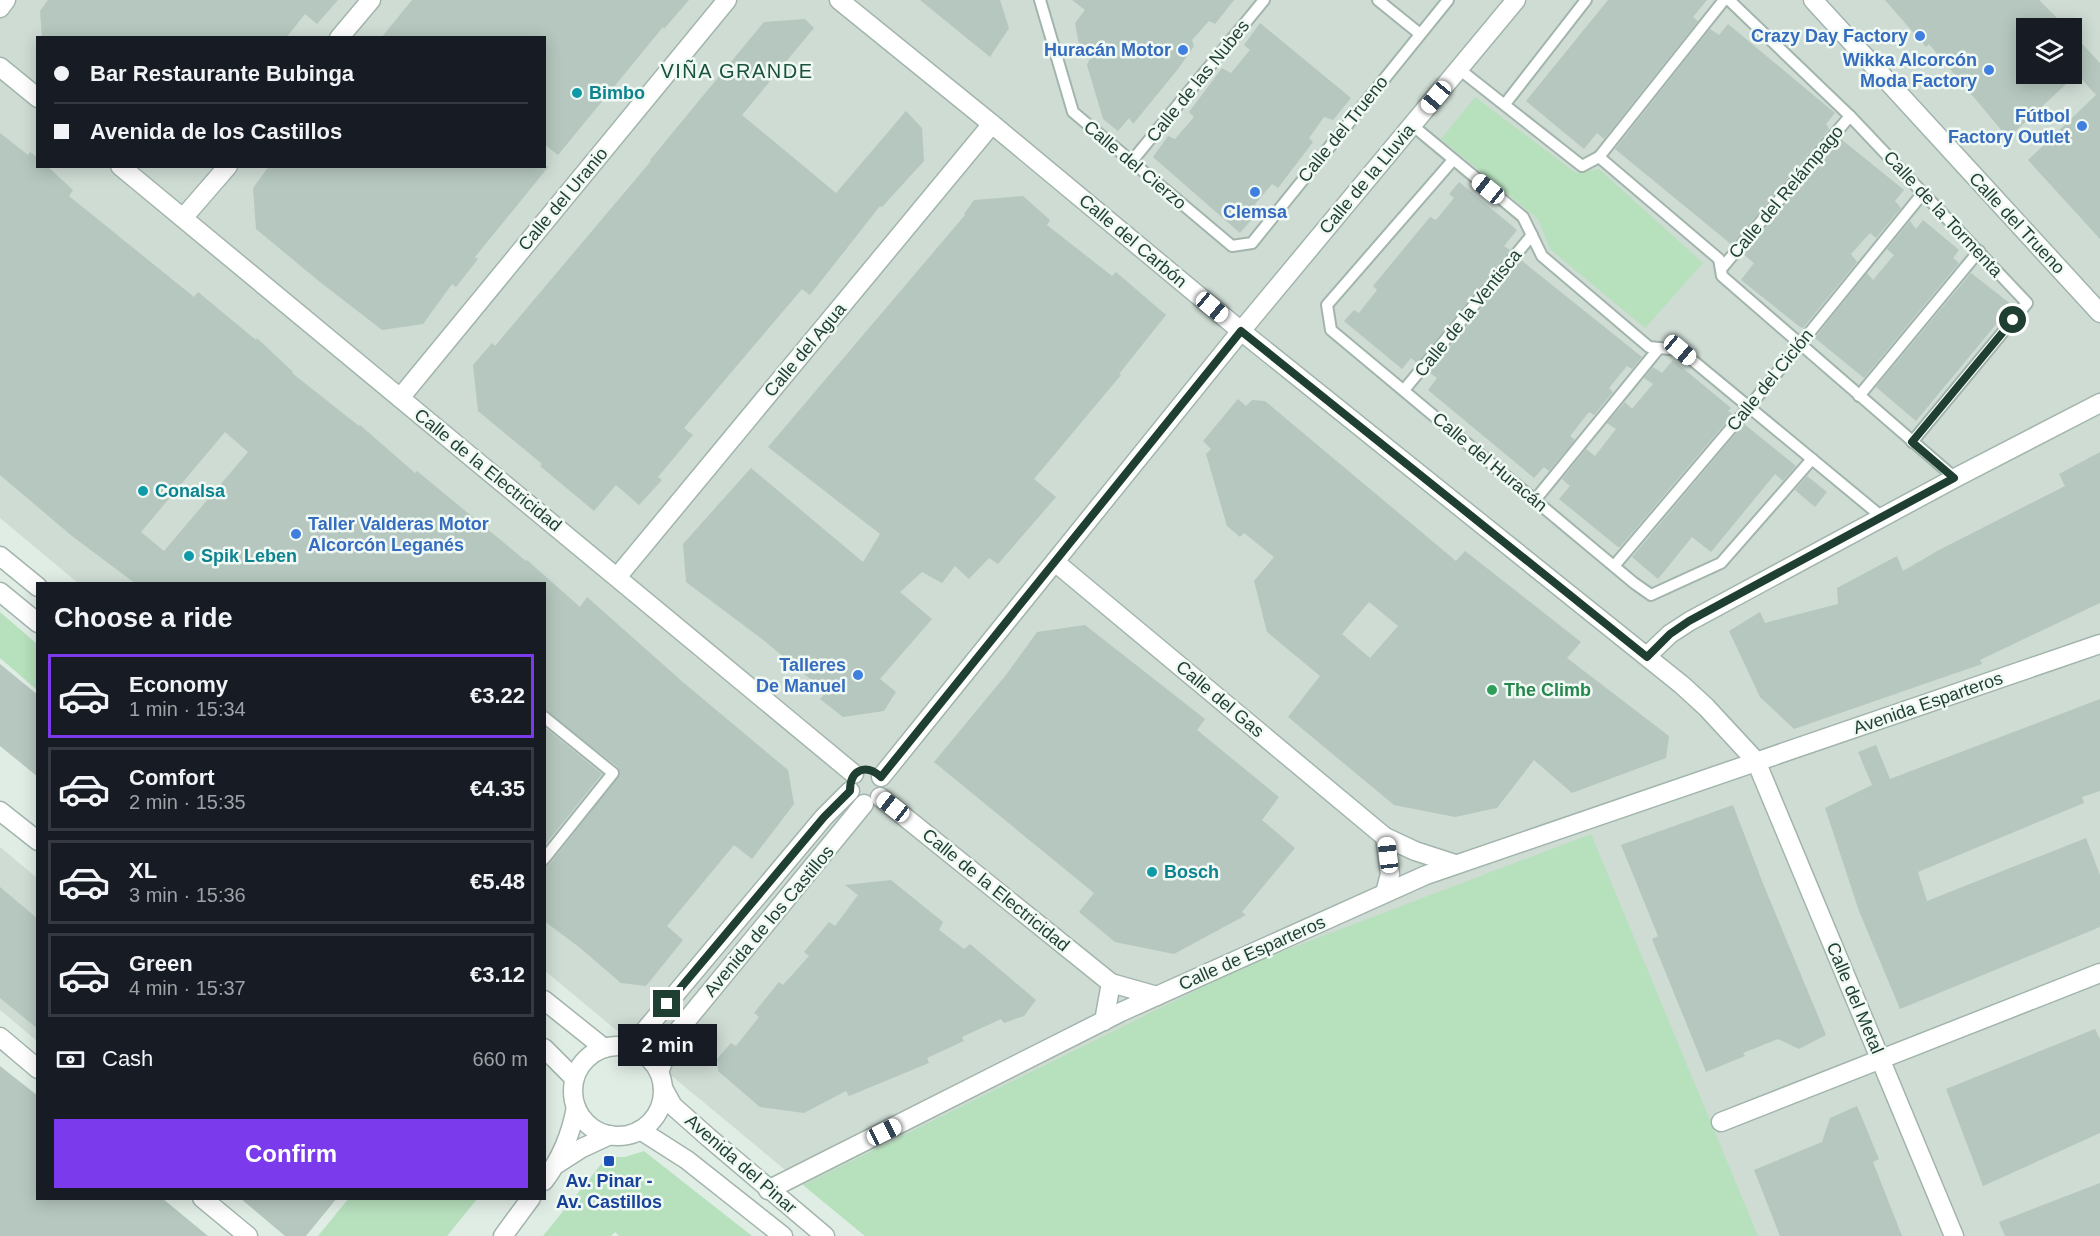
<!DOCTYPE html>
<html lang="en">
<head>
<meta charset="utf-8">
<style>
	body { margin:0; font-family:Helvetica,sans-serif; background:#242831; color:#f1f3f6; height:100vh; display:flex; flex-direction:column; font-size:22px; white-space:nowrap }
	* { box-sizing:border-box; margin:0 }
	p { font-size:20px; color:#9ea1a6 }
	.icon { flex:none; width:33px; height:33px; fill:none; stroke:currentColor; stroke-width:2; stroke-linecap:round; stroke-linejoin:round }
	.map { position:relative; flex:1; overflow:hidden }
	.details { position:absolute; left:36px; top:582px; width:510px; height:618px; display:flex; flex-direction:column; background:#171b24; border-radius:0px; box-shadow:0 3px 15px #0003 }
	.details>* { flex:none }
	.hud { position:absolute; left:36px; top:36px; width:510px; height:132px; border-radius:0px; box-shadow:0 3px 15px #0003; display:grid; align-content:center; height:132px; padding:0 18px; background:#171b24 }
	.buttons { position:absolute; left:2016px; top:18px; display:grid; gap:12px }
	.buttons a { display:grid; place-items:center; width:66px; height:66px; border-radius:0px; background:#171b24; box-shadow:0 3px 15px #0003; font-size:30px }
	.end { position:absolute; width:27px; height:27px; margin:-14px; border:8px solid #1f3f32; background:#fff; box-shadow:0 0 0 3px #fff }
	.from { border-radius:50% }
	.bubble { position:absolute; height:42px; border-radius:0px; background:#171b24; box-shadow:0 3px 15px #0003; font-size:20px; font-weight:800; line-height:42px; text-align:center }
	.car { position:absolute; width:18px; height:36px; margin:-18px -9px; border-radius:8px; box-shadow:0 0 4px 2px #0007; background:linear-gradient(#fff 24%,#345 0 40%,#fff 0 76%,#345 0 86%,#fff 0) }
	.hud b { display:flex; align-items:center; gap:21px; height:57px; font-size:22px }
	.hud b+b { border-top:2px solid #363941 }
	.hud i { width:15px; height:15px; background:#f1f3f6 }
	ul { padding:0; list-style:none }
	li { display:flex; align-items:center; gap:18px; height:84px; margin:0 12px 9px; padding:0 6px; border:3px solid #363941; border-radius:0px }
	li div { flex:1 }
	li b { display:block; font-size:22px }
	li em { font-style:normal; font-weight:800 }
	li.current { border-color:#7c3aed }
	li>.icon { width:54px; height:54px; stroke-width:1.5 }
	h2 { padding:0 18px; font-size:27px; line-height:72px }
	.pay { display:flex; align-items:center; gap:15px; height:66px; padding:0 18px; font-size:22px }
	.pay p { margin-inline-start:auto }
	.button { display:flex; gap:12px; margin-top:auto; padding:12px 18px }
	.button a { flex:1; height:69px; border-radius:0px; background:#7c3aed; color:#fff; font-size:24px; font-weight:800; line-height:69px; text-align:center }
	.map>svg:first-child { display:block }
	.built { fill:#cedcd4; fill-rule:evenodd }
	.green { fill:#b7e0bd }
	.building { fill:#b5c7be; fill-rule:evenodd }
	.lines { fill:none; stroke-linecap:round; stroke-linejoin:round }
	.lane-casing { stroke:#a2b5ac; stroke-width:14 }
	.street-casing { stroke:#a2b5ac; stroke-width:21 }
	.lane { stroke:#fff; stroke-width:10 }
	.street { stroke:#fff; stroke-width:18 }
	.route { stroke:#1f3f32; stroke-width:8 }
	.shop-dot { fill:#3f7fe0; stroke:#f1f9f4; stroke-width:2 }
	.culture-dot { fill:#0f9aa8; stroke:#f1f9f4; stroke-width:2 }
	.leisure-dot { fill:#2e9e5b; stroke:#f1f9f4; stroke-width:2 }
	.transit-dot { fill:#1a4fb4; stroke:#f1f9f4; stroke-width:2 }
	.labels { text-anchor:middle; stroke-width:5; stroke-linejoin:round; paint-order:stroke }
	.shop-label { font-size:18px; font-weight:bold; fill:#366cbe; stroke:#f1f9f4; text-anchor:end }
	.street-label { font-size:18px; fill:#1f3f32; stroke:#f1f9f4 }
	.culture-label { font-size:18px; font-weight:bold; fill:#0d838f; stroke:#f1f9f4; text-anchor:start }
	.leisure-label { font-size:18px; font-weight:bold; fill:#27864d; stroke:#f1f9f4; text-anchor:start }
	.transit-label { font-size:18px; font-weight:bold; fill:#164399; stroke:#f1f9f4 }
	.neighbourhood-label { font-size:20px; letter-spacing:1.5px; fill:#19523d; stroke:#f1f9f4 }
</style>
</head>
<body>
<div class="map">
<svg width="2100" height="1236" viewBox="0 0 2100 1236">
	<rect width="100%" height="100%" fill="#e0ede5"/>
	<g class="built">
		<path d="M 0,0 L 2100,0 L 2100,1236 L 865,1236 L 545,971 L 544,584 L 78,583 L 0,518 ZM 2026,28 L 2072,28 L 2072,74 L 2026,74 ZM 38,38 L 544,38 L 544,166 L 38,166 Z"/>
		<path d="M 0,847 L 37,878 L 37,1041 L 0,1010 Z"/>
	</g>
	<g class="green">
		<path d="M 1475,97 L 1576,173 L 1599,169 L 1703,263 L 1645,328 L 1550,249 L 1538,219 L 1441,139 Z"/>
		<path d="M 0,612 L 37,644 L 37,690 L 0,658 Z"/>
		<path d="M 1591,834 L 1758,1236 L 865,1236 L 803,1185 L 1249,964 Z"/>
		<path d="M 644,1151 L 752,1236 L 619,1236 L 615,1232 L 611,1236 L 543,1236 L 607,1157 L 625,1157 Z"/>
		<path d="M 349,1198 L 477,1198 L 477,1199 L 447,1236 L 318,1236 Z"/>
	</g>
	<g class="building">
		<path d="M 48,0 L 338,0 L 317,24 L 305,14 L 286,38 L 42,38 L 40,11 Z"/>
		<path d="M 412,0 L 689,0 L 664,29 L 663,27 L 558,155 L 544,144 L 544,38 L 381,38 Z"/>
		<path d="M 920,0 L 1000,0 L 1009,28 L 990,57 Z"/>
		<path d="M 1072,0 L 1234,0 L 1215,24 L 1209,21 L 1192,40 L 1194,46 L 1178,69 L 1133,124 L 1129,118 L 1118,131 L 1103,119 L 1087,65 L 1092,54 L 1079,45 L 1075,23 L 1085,10 Z"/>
		<path d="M 1608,0 L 1707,0 L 1693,17 L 1698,21 L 1604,139 L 1597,133 L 1584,149 L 1526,101 Z"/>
		<path d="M 1885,0 L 2039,0 L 2067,28 L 2026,28 L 2026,74 L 2076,74 L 2072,69 L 2072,33 L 2100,63 L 2100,239 L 2028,160 L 2096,95 L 2077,74 L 2008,138 L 1929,44 L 1926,47 Z"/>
		<path d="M 805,19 L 814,28 L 742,115 L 836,193 L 906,111 L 922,128 L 924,161 L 882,207 L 880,206 L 810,295 L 802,289 L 684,428 L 693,435 L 658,477 L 662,480 L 639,505 L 616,485 L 594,511 L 540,466 L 542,464 L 478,411 L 473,365 L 492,343 L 495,346 L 651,161 L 650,160 L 764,22 Z"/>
		<path d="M 1260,23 L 1351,98 L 1333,120 L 1324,117 L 1309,138 L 1313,142 L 1278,188 L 1272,184 L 1255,204 L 1259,211 L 1240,233 L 1153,157 L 1168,136 L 1175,139 L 1194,117 L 1189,112 L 1222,68 L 1231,73 L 1250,50 L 1244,45 Z"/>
		<path d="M 1728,24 L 1835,113 L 1826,124 L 1829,129 L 1732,245 L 1615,149 L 1710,29 L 1719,35 Z"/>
		<path d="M 0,133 L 28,155 L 30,152 L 38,158 L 38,166 L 47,166 L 73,190 L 69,196 L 194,297 L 198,292 L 256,340 L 257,338 L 293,372 L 292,373 L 359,426 L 360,425 L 415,473 L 417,471 L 526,561 L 527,560 L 580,607 L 587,597 L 684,683 L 788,770 L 794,804 L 752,859 L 734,845 L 667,926 L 683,940 L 646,986 L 621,983 L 579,947 L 544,921 L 544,866 L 550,864 L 620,774 L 618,767 L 544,710 L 544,584 L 136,584 L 72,536 L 0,475 ZM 225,432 L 248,452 L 164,551 L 141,532 Z"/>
		<path d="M 1841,139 L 1904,190 L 1895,201 L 1901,208 L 1876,238 L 1870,233 L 1851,254 L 1857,262 L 1803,328 L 1800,327 L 1741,280 L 1754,263 L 1743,254 Z"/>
		<path d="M 269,166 L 549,166 L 475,257 L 478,259 L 456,287 L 452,284 L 423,324 L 382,330 L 320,282 L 256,229 L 253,188 Z"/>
		<path d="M 1459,182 L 1517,230 L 1504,246 L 1510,250 L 1417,363 L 1411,358 L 1402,369 L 1344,321 L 1354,310 L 1359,313 L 1377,290 L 1373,286 L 1430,217 L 1436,220 L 1454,198 L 1449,194 Z"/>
		<path d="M 1023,196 L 1050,220 L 1047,225 L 1112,276 L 1116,272 L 1166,315 L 1119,374 L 1121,375 L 1034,479 L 1056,497 L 998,564 L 989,558 L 969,579 L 955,566 L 942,583 L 922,572 L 900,592 L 932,619 L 880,679 L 896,692 L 884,711 L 843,717 L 820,699 L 826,692 L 762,639 L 686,582 L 683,544 L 751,468 L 863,562 L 880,534 L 768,447 L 965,215 L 964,214 L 974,200 Z"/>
		<path d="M 1923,220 L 1959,250 L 1953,258 L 1959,263 L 1864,378 L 1815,338 L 1867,273 L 1873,280 L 1894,255 L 1887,249 L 1910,221 L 1916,229 Z"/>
		<path d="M 1521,260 L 1642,357 L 1632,369 L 1627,366 L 1609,388 L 1613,392 L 1594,415 L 1589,412 L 1570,436 L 1575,440 L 1549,471 L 1544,467 L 1534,478 L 1428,390 L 1437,378 L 1429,372 Z"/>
		<path d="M 1971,273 L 2012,305 L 1916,421 L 1876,387 Z"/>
		<path d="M 1673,360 L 1731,408 L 1728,411 L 1733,414 L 1620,547 L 1618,547 L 1559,499 L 1570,486 L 1562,479 L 1586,449 L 1595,456 L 1616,429 L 1607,423 L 1625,402 L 1632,409 L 1653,384 L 1644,378 L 1653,367 L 1662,373 Z"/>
		<path d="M 1238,399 L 1246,406 L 1252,400 L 1265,401 L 1456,561 L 1465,551 L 1581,642 L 1567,658 L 1669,736 L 1666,758 L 1572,793 L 1534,760 L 1497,808 L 1455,817 L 1394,805 L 1288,717 L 1320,676 L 1267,632 L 1254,581 L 1274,557 L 1244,533 L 1240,537 L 1227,526 L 1206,454 L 1211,449 L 1203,441 ZM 1369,602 L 1398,626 L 1370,658 L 1342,634 Z"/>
		<path d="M 1744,424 L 1796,466 L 1783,481 L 1775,474 L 1711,552 L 1692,537 L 1658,579 L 1632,557 Z"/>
		<path d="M 2100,452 L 2100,603 L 1980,660 L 1982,664 L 1794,729 L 1760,697 L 1729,631 L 1760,612 L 1765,623 L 1838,604 L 1837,588 L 1897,556 L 1903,571 L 1939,550 L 2065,486 L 2059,474 Z"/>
		<path d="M 1807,476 L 1827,492 L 1815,507 L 1795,490 Z"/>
		<path d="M 1085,625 L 1205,719 L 1197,730 L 1279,797 L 1262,820 L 1295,848 L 1242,912 L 1246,915 L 1174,954 L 1115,942 L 1079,912 L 1094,893 L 934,762 L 1006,675 L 1037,632 Z"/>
		<path d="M 0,664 L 38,695 L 38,777 L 0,746 Z"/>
		<path d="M 2100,699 L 2100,791 L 2082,797 L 2084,803 L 1918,872 L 1927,901 L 2086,838 L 2100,875 L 2100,927 L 1900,1009 L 1859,911 L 1825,808 L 1872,785 L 1858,752 L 1876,745 L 1890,779 Z"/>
		<path d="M 544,727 L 602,774 L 544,846 Z"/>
		<path d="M 1733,805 L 1764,886 L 1826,1035 L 1799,1049 L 1778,1039 L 1743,1053 L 1745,1056 L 1706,1072 L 1652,939 L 1658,936 L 1621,845 Z"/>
		<path d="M 891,880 L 943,922 L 939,930 L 964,949 L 970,944 L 1036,1000 L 1024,1016 L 1004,1023 L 1001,1019 L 962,1037 L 964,1041 L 927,1058 L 929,1063 L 849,1096 L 846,1091 L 804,1113 L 760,1107 L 718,1071 L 717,1059 L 731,1043 L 736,1046 L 759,1017 L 754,1013 L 779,982 L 783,985 L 809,956 L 804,952 L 829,922 L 835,926 L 858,895 L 845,885 Z"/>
		<path d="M 0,887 L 38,919 L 38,1029 L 0,998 Z"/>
		<path d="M 2095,1029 L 2100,1039 L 2100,1133 L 1983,1186 L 1946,1089 Z"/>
		<path d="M 0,1066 L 38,1096 L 38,1198 L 162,1198 L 208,1236 L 0,1236 Z"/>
		<path d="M 1857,1106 L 1879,1159 L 1873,1162 L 1902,1236 L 1780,1236 L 1754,1170 L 1822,1142 L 1830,1118 Z"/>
		<path d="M 2100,1183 L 2100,1236 L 2005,1236 L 1999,1222 Z"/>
		<path d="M 240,1198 L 337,1198 L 306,1236 L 285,1236 Z"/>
	</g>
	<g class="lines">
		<defs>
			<g id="lane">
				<path d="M 1040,0 L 1073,112 L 1232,246 L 1252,243 L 1448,0"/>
				<path d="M 1378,0 L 1420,34"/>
				<path d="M 1729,0 L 1850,116 L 2027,303 L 1912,442"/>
				<path d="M 1459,69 L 1582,166 L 1599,157 L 1719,259 L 1722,276 L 1955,478"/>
				<path d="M 1505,104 L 1586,0"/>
				<path d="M 1412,125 L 1523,217 L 1542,256 L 1649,347 L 1680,350 L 1882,517"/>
				<path d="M 1599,157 L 1724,0"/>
				<path d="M 1453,160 L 1327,305 L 1331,330 L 1634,583 L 1651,595 L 1721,563 L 1812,459"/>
				<path d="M 1132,161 L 1264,0"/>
				<path d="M 1721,269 L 1850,116"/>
				<path d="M 1404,390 L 1532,235"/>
				<path d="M 1859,396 L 1979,251"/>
				<path d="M 1535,500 L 1659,348"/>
				<path d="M 1614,566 L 1749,407 L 1923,193"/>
				<path d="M 544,717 L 613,773 L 544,859"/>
			</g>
			<g id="street">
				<path d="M 839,0 L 992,124 L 1241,331 L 1682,685 L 1706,707 L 1756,761 L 1954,1236"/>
				<path d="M 1813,0 L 2100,313"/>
				<path d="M 0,8 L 6,0"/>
				<path d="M 339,38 L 371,0"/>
				<path d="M 0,67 L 38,98"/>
				<path d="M 120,166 L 854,774"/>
				<path d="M 183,218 L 228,166"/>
				<path d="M 400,398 L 727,0"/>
				<path d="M 0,556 L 38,587"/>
				<path d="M 1055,562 L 1385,837 L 1390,874 L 1385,893"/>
				<path d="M 618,576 L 992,124"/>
				<path d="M 0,592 L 38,623"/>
				<path d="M 1647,656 L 1670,634 L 1690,621 L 1955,478 L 2100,403"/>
				<path d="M 881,777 L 1241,331 L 1516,0"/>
				<path d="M 880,797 L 1111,983 L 1104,1021"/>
				<path d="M 0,811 L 38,841"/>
				<path d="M 1385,837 L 1415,851 L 1455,864"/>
				<path d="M 1111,983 L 1157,996"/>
				<path d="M 544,1000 L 604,1048"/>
				<path d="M 0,1037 L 38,1069"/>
				<circle cx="618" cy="1091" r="45"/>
				<path d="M 631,1047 L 824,817 L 850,791"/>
				<path d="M 544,1048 L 574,1078"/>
				<path d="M 659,1072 L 673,1037 L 864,804"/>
				<path d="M 663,1088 L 673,1106 L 708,1137 L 825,1236"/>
				<path d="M 1721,1122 L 2100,973"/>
				<path d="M 640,1130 L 687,1160 L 783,1236"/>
				<path d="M 557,1164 L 582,1148 L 610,1135"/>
				<path d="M 544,1181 C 561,1159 571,1135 576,1107"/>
				<path d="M 768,1190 L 1121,1012 L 1426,875 L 2100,644"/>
				<path d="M 202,1198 L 248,1236"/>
				<path d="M 503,1236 L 531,1198"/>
			</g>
		</defs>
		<use href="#lane" class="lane-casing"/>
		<use href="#street" class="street-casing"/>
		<use href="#lane" class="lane"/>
		<use href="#street" class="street"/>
	</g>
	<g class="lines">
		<path class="route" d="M 667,1004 L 824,817 L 850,791 C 850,770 865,763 881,777 L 1241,331 L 1647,657 L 1670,634 L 1689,621 L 1954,478 L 1912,442 L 2013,320"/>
	</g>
	<g class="shop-dot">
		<circle cx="1920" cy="36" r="6"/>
		<circle cx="1183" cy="50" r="6"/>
		<circle cx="1989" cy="70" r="6"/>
		<circle cx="2082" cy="126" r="6"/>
		<circle cx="1255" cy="192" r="6"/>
		<circle cx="296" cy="534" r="6"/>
		<circle cx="858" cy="675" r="6"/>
	</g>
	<g class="culture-dot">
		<circle cx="577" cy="93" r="6"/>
		<circle cx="143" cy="491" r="6"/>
		<circle cx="189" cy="556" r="6"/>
		<circle cx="1152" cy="872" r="6"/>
	</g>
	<circle class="leisure-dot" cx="1492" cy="690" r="6"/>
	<rect class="transit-dot" x="603" y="1155" width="12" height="12" rx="3"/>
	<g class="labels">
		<g class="shop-label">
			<text x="1908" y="42">Crazy Day Factory</text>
			<text x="1171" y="56">Huracán Motor</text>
			<text x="1977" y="66">Wikka Alcorcón<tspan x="1977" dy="21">Moda Factory</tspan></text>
			<text x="2070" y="122">Fútbol<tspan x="2070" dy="21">Factory Outlet</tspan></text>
			<text x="1255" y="218" text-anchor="middle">Clemsa</text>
			<text x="308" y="530" text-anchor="start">Taller Valderas Motor<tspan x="308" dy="21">Alcorcón Leganés</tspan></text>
			<text x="846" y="671">Talleres<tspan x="846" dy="21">De Manuel</tspan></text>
		</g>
		<g class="street-label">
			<text transform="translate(1198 81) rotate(-51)" y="6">Calle de las Nubes</text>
			<text transform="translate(1343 129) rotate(-51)" y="6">Calle del Trueno</text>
			<text transform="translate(1135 165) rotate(40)" y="6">Calle del Cierzo</text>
			<text transform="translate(1367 179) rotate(-50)" y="6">Calle de la Lluvia</text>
			<text transform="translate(1786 192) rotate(-50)" y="6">Calle del Relámpago</text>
			<text transform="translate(563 199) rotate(-50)" y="6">Calle del Uranio</text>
			<text transform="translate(1943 214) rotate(47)" y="6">Calle de la Tormenta</text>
			<text transform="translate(2017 223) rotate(47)" y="6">Calle del Trueno</text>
			<text transform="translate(1133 241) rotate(40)" y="6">Calle del Carbón</text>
			<text transform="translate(1468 313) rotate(-51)" y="6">Calle de la Ventisca</text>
			<text transform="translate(805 350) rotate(-50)" y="6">Calle del Agua</text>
			<text transform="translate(1770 380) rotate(-51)" y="6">Calle del Ciclón</text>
			<text transform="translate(1490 462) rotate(40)" y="6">Calle del Huracán</text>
			<text transform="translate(488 470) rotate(39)" y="6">Calle de la Electricidad</text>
			<text transform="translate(1220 699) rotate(40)" y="6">Calle del Gas</text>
			<text transform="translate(1928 703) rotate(-19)" y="6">Avenida Esparteros</text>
			<text transform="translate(996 890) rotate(39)" y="6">Calle de la Electricidad</text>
			<text transform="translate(769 921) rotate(-50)" y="6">Avenida de los Castillos</text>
			<text transform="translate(1252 953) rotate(-24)" y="6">Calle de Esparteros</text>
			<text transform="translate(1855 998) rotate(67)" y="6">Calle del Metal</text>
			<text transform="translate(741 1164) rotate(41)" y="6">Avenida del Pinar</text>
		</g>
		<g class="culture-label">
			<text x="589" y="99">Bimbo</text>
			<text x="155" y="497">Conalsa</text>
			<text x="201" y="562">Spik Leben</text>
			<text x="1164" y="878">Bosch</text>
		</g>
		<g class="leisure-label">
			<text x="1504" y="696">The Climb</text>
		</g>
		<g class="transit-label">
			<text x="609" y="1187">Av. Pinar -<tspan x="609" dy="21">Av. Castillos</tspan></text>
		</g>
		<g class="neighbourhood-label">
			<text x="737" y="78">VIÑA GRANDE</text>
		</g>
	</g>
</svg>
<div class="buttons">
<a><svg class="icon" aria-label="layers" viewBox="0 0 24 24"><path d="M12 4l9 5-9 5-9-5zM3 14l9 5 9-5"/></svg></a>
</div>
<i class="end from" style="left:2013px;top:320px"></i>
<i class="end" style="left:667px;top:1004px"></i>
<div class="bubble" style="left:618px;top:1024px;width:99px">2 min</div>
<i class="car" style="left:1436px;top:97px;rotate:220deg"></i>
<i class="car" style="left:1488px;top:189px;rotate:309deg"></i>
<i class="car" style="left:1212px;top:307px;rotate:130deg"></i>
<i class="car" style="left:1680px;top:350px;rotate:130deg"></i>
<i class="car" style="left:893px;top:807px;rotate:308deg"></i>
<i class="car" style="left:1388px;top:855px;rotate:353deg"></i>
<i class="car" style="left:884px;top:1132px;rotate:63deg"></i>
<div class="hud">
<b><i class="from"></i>Bar Restaurante Bubinga</b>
<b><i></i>Avenida de los Castillos</b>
</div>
<section class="details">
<h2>Choose a ride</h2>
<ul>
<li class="current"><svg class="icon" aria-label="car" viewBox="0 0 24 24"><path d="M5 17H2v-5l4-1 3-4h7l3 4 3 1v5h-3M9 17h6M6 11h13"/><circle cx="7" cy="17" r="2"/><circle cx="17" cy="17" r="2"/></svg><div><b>Economy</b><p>1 min · 15:34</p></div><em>€3.22</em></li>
<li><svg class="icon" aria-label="car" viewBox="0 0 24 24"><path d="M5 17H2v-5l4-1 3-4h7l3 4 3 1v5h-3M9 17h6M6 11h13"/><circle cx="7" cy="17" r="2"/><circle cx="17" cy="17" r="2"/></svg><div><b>Comfort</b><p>2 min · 15:35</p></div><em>€4.35</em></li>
<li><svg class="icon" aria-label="car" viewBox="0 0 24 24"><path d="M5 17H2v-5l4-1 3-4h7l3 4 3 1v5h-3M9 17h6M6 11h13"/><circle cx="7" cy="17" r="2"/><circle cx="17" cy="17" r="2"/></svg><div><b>XL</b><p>3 min · 15:36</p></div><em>€5.48</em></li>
<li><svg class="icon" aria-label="car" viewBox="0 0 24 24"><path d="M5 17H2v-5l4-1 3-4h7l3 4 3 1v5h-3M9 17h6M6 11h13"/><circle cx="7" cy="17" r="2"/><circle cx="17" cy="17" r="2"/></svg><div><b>Green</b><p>4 min · 15:37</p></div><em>€3.12</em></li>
</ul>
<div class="pay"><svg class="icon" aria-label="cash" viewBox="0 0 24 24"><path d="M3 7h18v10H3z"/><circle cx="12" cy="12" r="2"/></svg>Cash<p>660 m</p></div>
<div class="button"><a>Confirm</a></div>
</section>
</div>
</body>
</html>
